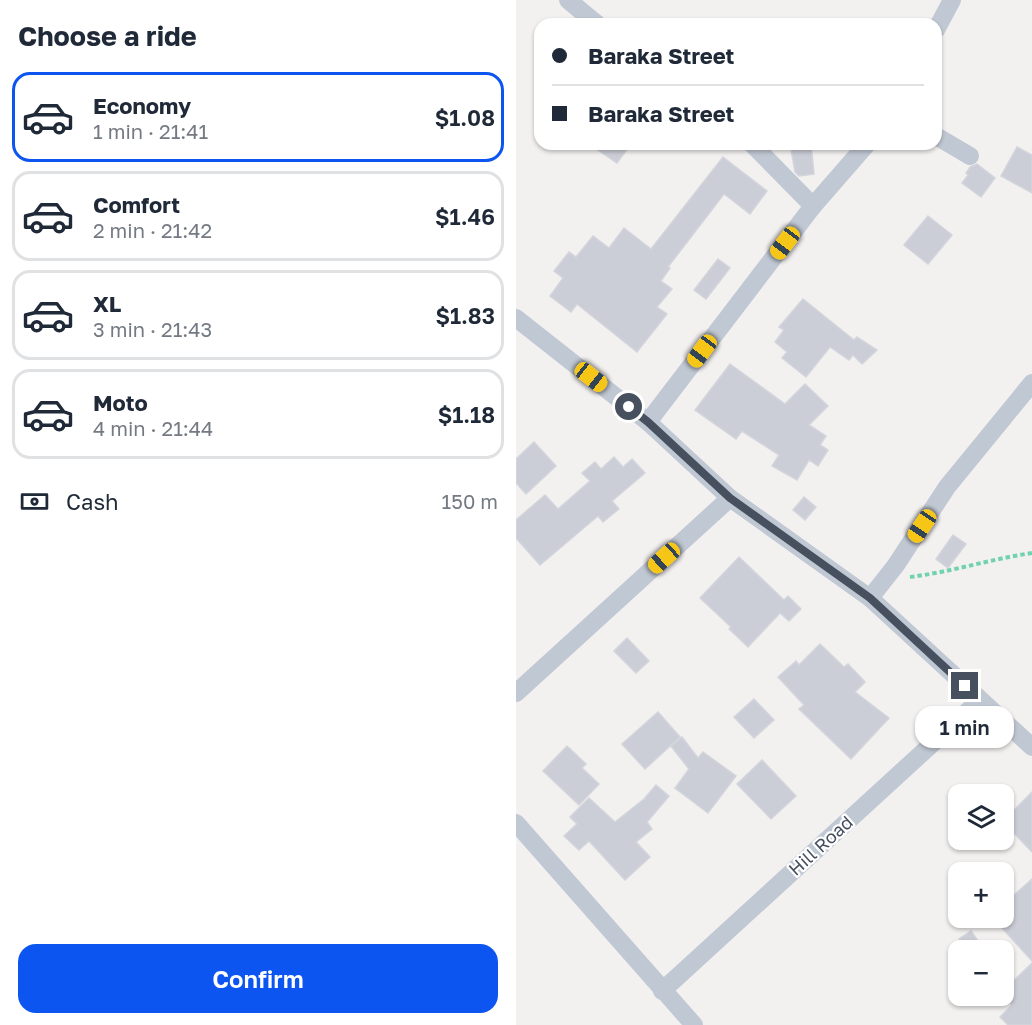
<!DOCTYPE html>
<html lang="en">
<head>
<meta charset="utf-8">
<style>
	body { margin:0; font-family:"Golos Text",sans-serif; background:#f6f6f7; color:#1f2937; height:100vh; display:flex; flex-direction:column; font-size:22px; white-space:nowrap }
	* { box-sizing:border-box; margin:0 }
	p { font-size:20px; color:#747a83 }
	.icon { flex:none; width:33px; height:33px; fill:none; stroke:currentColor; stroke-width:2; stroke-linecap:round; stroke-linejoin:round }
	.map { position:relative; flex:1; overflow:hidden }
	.details { display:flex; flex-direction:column; background:#fff; width:516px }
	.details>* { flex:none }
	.guide { position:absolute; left:18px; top:18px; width:408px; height:132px; border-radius:18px; box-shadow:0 2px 4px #0004; display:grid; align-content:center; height:132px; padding:0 18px; background:#fff }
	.buttons { position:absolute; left:432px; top:784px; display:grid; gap:12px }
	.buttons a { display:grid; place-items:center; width:66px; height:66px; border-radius:12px; background:#fff; box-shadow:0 2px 4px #0004; font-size:30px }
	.end { position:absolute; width:27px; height:27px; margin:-14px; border:8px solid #46505f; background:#fff; box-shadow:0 0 0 3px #fff }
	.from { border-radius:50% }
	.bubble { position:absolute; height:42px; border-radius:18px; background:#fff; box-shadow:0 2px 4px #0004; font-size:20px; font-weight:600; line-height:42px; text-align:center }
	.car { position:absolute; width:18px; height:36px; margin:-18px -9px; border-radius:8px; box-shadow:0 0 4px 2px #0007; background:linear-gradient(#f5c518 24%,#345 0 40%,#f5c518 0 76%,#345 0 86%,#f5c518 0) }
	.guide b { display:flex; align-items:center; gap:21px; height:57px; font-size:22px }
	.guide b+b { border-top:2px solid #e0e1e3 }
	.guide i { width:15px; height:15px; background:#1f2937 }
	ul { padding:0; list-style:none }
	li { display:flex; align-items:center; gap:18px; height:90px; margin:0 12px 9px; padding:0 6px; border:3px solid #e0e1e3; border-radius:18px }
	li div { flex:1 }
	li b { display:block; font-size:22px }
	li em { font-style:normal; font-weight:600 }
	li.active { border-color:#0c55f0 }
	li>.icon { width:54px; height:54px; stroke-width:1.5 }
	h2 { padding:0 18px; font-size:27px; line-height:72px }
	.pay { display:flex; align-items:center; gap:15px; height:66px; padding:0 18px; font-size:22px }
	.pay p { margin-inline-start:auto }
	.cta { display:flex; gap:12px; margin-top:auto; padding:12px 18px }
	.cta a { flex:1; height:69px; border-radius:18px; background:#0c55f0; color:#fff; font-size:24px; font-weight:600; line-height:69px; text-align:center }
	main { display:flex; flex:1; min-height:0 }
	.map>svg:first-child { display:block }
	.building { fill:#cbced6; stroke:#d3d5dc; stroke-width:1.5 }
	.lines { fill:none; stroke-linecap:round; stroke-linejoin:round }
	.path { stroke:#71d3ae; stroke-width:4; stroke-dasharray:4.5 3; stroke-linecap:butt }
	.minor { stroke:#c0c8d3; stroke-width:18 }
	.route { stroke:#46505f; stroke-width:8 }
	.labels { text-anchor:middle; stroke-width:4.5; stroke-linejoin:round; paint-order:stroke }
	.street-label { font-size:18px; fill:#46505f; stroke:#fff }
</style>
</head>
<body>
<main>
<section class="details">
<h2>Choose a ride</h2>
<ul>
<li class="active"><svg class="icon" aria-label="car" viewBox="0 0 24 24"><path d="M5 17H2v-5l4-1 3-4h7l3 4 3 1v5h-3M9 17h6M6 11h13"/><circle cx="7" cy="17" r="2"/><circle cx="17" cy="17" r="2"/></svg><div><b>Economy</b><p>1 min · 21:41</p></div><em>$1.08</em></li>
<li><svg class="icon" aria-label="car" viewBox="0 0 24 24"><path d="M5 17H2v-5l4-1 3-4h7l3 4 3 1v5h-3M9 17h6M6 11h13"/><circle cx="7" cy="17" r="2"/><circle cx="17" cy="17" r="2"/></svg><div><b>Comfort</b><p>2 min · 21:42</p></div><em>$1.46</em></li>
<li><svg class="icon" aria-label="car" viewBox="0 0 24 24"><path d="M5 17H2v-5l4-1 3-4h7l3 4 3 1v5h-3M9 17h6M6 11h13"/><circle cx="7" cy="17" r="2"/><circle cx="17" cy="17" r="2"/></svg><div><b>XL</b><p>3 min · 21:43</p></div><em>$1.83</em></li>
<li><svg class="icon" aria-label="car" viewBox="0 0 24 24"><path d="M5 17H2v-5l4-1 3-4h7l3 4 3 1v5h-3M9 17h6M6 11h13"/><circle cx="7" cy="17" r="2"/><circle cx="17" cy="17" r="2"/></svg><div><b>Moto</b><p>4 min · 21:44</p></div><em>$1.18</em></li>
</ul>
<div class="pay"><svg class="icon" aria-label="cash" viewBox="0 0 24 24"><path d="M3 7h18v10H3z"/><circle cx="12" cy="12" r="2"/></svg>Cash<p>150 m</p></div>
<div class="cta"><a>Confirm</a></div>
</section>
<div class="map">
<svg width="516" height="1025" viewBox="0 0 516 1025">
	<rect width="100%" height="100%" fill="#f3f0f0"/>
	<g class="building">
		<path d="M 73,144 L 115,144 L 101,163 Z"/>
		<path d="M 274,144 L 295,144 L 298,174 L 283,176 L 279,172 Z"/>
		<path d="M 501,147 L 516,155 L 516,193 L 485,176 Z"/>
		<path d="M 207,157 L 251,191 L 234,214 L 208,194 L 152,267 L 154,268 L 145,281 L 156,289 L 141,307 L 151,314 L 121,352 L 61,304 L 55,312 L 34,296 L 47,278 L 38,271 L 53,252 L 60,257 L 77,236 L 93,248 L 108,228 L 135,249 Z"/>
		<path d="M 461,164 L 479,178 L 465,197 L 446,183 L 452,175 L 450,173 L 454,167 Z"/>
		<path d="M 412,216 L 436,235 L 412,264 L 388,245 Z"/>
		<path d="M 202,259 L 214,268 L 190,299 L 178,290 Z"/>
		<path d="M 287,299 L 338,340 L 341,337 L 361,350 L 346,364 L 337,355 L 333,360 L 314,347 L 290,377 L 266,358 L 271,352 L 259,342 L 268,330 L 263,327 Z"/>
		<path d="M 214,364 L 269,404 L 289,384 L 312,406 L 293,425 L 310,436 L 304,445 L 312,450 L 302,466 L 293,460 L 281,480 L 256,466 L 263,455 L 226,431 L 220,439 L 179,410 Z"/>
		<path d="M 18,442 L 40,466 L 10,494 L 0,483 L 0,459 Z"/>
		<path d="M 98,457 L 107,467 L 116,459 L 129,473 L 96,501 L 103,509 L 87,522 L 82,516 L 24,565 L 0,538 L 0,520 L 29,495 L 42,509 L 74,481 L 66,473 L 79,462 L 85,469 Z"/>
		<path d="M 288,497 L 300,507 L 289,520 L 277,510 Z"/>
		<path d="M 437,535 L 450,544 L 432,568 L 420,559 Z"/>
		<path d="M 223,557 L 268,600 L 272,596 L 285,609 L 273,621 L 264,613 L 232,647 L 213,629 L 215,627 L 184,598 Z"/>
		<path d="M 111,638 L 133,661 L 120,673 L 98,651 Z"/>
		<path d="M 304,644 L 328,667 L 332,664 L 349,682 L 339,692 L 373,718 L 335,759 L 283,709 L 288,705 L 262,677 L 280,661 L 283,665 Z"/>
		<path d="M 238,699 L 258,720 L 238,738 L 218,717 Z"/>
		<path d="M 142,712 L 164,737 L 129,769 L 106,744 Z"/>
		<path d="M 166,737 L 182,758 L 187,752 L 220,776 L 192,813 L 159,788 L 173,769 L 155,746 Z"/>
		<path d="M 51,746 L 70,764 L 66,768 L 83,784 L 63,805 L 27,771 Z"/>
		<path d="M 246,760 L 280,796 L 255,819 L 221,784 Z"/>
		<path d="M 140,785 L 153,796 L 131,822 L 136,829 L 120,842 L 134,857 L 109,880 L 73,841 L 63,850 L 48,836 L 61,824 L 54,817 L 73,798 L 99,822 L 128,799 Z"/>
		<path d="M 516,792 L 516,852 L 488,823 L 488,820 Z"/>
		<path d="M 516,879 L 516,961 L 477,918 L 488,918 L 488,904 Z"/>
		<path d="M 455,931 L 465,945 L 457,951 L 452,951 L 443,939 Z"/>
		<path d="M 516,963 L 516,1025 L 492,1025 L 484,1017 L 496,1005 L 487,996 L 488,990 Z"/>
	</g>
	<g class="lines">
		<path class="path" d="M 394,577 C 435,572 475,559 516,553"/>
		<g class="minor">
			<path d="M 52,0 L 81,24"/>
			<path d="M 420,30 L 436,0"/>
			<path d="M 420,136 L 454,156"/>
			<path d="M 236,144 L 297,206"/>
			<path d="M 0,318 L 132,422 L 214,498 L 354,598 L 516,747"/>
			<path d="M 132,422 L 297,206 L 351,144"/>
			<path d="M 354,598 L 380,565 L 431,487 L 516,383"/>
			<path d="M 0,693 L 214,498"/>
			<path d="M 0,823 L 178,1025"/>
			<path d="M 146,991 L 464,700"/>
		</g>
	</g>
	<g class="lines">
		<path class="route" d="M 113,407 L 132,422 L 214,498 L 354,598 L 449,686"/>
	</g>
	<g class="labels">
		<g class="street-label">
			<text transform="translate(305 846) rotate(-42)" y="6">Hill Road</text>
		</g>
	</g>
</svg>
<div class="buttons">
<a><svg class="icon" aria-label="layers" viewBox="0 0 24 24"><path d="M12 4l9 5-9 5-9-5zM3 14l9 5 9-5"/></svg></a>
<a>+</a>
<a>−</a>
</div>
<i class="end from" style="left:113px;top:407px"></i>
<i class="end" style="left:449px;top:686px"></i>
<div class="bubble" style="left:399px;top:706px;width:99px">1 min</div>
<i class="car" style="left:269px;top:243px;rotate:217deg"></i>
<i class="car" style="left:186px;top:351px;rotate:217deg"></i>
<i class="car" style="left:75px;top:377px;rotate:128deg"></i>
<i class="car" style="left:406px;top:526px;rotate:214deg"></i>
<i class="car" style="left:148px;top:558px;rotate:228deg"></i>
<div class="guide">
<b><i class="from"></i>Baraka Street</b>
<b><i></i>Baraka Street</b>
</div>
</div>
</main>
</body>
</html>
